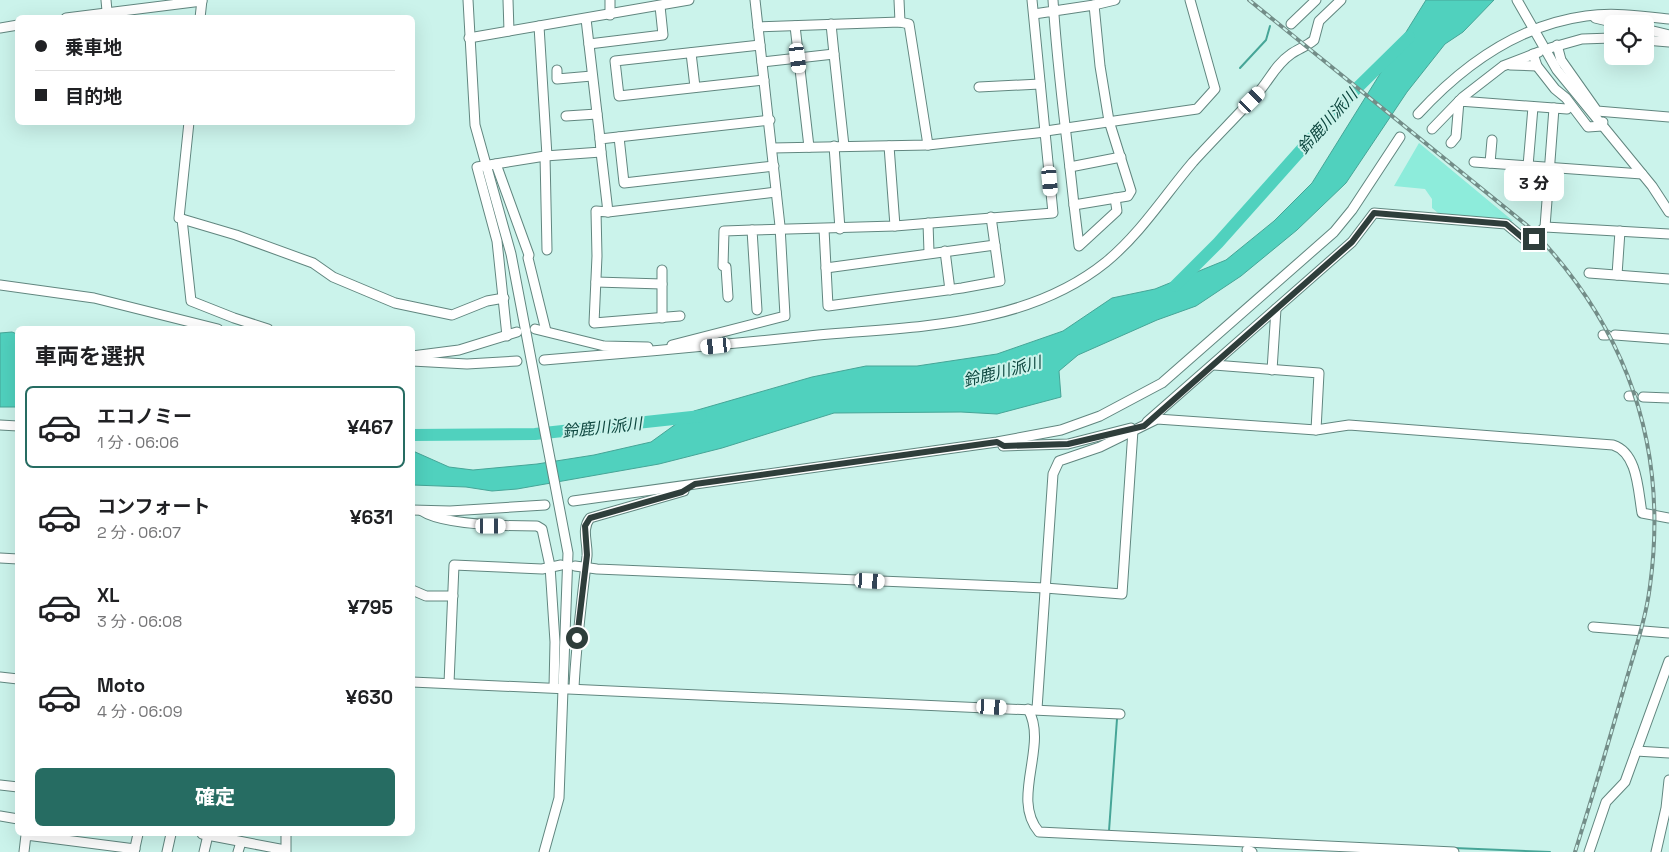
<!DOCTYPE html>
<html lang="ja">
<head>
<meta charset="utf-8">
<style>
	body { margin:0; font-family:"Space Grotesk","Noto Sans JP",sans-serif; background:#f2f2f2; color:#202124; height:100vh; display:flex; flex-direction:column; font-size:19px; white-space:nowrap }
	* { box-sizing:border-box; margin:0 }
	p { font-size:16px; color:#757577 }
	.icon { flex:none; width:28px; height:28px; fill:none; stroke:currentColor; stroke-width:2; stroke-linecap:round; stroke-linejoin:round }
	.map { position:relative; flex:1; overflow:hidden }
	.side { position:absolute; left:15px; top:326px; width:400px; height:510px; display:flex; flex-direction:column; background:#fff; border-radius:8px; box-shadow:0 5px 20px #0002 }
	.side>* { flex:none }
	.hud { position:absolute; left:15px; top:15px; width:400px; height:110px; border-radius:8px; box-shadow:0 5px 20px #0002; display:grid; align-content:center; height:110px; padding:0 20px; background:#fff }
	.controls { position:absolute; left:1604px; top:15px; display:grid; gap:10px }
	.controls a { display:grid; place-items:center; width:50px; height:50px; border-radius:8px; background:#fff; box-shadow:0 5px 20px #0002; font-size:25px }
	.end { position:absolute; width:22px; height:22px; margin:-11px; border:6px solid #2f3e3b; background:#fff; box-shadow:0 0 0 2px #fff }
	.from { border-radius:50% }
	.bubble { position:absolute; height:35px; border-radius:8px; background:#fff; box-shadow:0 5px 20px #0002; font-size:16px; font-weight:800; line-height:35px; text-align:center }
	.car { position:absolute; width:15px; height:30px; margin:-15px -8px; border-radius:6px; box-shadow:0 0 4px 1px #0007; background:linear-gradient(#fff 24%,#345 0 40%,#fff 0 76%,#345 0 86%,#fff 0) }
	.hud b { display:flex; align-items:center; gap:18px; height:48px; font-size:19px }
	.hud b+b { border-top:1px solid #e0e0e0 }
	.hud i { width:12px; height:12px; background:#202124 }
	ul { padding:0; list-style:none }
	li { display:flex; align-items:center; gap:15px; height:82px; margin:0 10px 8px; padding:0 10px; border:2px solid transparent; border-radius:8px }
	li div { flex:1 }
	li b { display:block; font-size:19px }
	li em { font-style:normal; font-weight:800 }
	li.active { border-color:#266c62 }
	li>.icon { width:45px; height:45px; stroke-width:1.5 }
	h2 { padding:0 20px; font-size:22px; line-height:60px }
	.action { display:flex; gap:10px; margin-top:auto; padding:10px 20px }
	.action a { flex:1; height:58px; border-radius:8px; background:#266c62; color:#fff; font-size:20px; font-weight:800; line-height:58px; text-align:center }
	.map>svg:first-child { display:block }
	.green { fill:#8decdb }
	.water { fill:#50d1be; stroke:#46a597 }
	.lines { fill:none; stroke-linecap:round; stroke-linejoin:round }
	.stream { stroke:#46a597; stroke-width:2 }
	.river { stroke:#50d1be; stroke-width:12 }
	.minor-casing { stroke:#61867f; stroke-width:11 }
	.minor { stroke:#fff; stroke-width:9 }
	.rail-casing { stroke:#738d88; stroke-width:4 }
	.rail { stroke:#cbf3eb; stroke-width:2; stroke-dasharray:5.5; stroke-linecap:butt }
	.route { stroke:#2f3e3b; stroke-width:6 }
	.labels { text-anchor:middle; stroke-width:4; stroke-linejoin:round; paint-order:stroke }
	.water-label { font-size:16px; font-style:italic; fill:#0c463e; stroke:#cbf3eb }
</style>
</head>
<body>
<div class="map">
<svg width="1669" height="852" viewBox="0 0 1669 852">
	<rect width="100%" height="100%" fill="#cbf3eb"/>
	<path class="green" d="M 1419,143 L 1513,221 L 1438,213 L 1432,208 L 1432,199 L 1425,189 L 1394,186 Z"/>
	<g class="water">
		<path d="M 1426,0 L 1494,0 L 1463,32 L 1445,44 L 1407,92 L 1346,183 L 1297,230 L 1241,276 L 1196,306 L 1157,320 L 1078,355 L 1059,371 L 1061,397 L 997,414 L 961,412 L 834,413 L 722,448 L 659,464 L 517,489 L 492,491 L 466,487 L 413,485 L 413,451 L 449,467 L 473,470 L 537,464 L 594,455 L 651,442 L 694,411 L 812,377 L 866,366 L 917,366 L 997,354 L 1063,331 L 1112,298 L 1155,289 L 1226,260 L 1274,221 L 1312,183 Z"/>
		<path d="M 12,332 L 17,334 L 17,407 L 0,407 L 0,333 Z"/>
	</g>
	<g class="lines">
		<g class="stream">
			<path d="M 1240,68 L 1266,40 L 1270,26"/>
			<path d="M 1109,831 L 1117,719"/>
			<path d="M 1454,848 L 1550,852"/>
		</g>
		<g class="river">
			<path d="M 1175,286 L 1218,243 L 1350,95 L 1409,37"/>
			<path d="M 412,435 L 535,434 L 701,416"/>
		</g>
		<defs>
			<g id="minor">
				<path d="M 106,0 L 107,11"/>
				<path d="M 468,0 L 475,125 L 511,254 L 568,553 L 559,798 L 544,852"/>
				<path d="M 508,0 L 509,31"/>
				<path d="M 899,0 L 900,22"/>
				<path d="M 1517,0 L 1557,70 L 1652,186 L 1669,212"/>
				<path d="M 1094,5 L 1115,0"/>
				<path d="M 1034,14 L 1094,5 L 1100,66 L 1109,121 L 1131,191 L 1128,196 L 1074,205 C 1067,137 1057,68 1053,0"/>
				<path d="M 610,15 L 610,0"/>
				<path d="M 66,18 L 202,1"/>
				<path d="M 200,18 L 202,0"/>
				<path d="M 1595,18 L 1620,24"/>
				<path d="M 586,19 L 600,139"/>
				<path d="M 831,24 L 834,54"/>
				<path d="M 1291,24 L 1316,0"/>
				<path d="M 539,26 L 547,156"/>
				<path d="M 795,26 L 809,147"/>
				<path d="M 758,27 L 900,22 L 909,24 L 928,145"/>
				<path d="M 0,28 L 18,25"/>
				<path d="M 1645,29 L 1669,35"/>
				<path d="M 469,38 L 689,0"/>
				<path d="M 1645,40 L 1669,42"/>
				<path d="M 589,44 L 663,35 L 660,6"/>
				<path d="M 760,45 L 615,61 L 619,96 L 764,80"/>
				<path d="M 1557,45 L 1561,60 L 1597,111 L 1669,117"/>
				<path d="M 1550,48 L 1582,39 L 1612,38"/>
				<path d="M 691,53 L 695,87"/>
				<path d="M 1533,54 L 1537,66 L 1555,89 L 1566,98 L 1588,127 L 1602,126 L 1603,122"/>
				<path d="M 762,62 L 834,54 L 844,146"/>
				<path d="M 1510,65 L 1537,66"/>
				<path d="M 557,70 L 557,79 L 592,76"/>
				<path d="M 979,87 L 1040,84"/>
				<path d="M 1418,114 C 1462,66 1519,25 1586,16 C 1613,12 1642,16 1669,19"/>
				<path d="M 566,116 L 597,114"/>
				<path d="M 189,122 L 179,218 L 182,219 L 191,301 L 234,318 L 268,329"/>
				<path d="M 1432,129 L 1463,97 L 1503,66 L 1539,52"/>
				<path d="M 1046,131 L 1197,109 L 1215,89 L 1190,0"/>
				<path d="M 619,137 L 624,183 L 774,166"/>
				<path d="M 1451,143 L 1456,137 L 1459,101 L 1567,109 L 1570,106"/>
				<path d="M 834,146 L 840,229"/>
				<path d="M 772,148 L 928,145 L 1046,132"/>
				<path d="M 601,152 L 608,212 L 596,211 L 597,256 L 594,323 L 680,316"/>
				<path d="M 545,156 L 547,250"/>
				<path d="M 1474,162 L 1642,174"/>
				<path d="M 1490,163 L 1492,140"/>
				<path d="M 496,164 L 529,255 L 528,258 L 546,331"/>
				<path d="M 1528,166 L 1533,107"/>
				<path d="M 1070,167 L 1121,157"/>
				<path d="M 1074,205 L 1079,246 L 1117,211 L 1115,198"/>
				<path d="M 608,212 L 776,192"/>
				<path d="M 182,219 L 236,235 L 313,263 L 333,277 L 395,303 L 452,315 L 487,301 L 504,298"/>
				<path d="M 928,223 L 929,252"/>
				<path d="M 895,226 L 1053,213 L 1032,0"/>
				<path d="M 1545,227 L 1669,234"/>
				<path d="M 824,229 L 828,306 L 962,288 L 1000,281 L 991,217"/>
				<path d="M 1542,230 L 1545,227 L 1554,108"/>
				<path d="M 945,251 L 950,290"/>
				<path d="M 826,268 L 995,245"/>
				<path d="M 1589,273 L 1669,279"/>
				<path d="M 1617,275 L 1620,231"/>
				<path d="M 596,282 L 662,284"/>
				<path d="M 0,285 L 94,298 L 218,329"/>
				<path d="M 728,297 L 726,267 L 723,266 L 724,231 L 752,230"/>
				<path d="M 757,310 L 752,230 L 895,226 L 889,146"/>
				<path d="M 662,318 L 662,270"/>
				<path d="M 535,329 L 604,346 L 648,347"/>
				<path d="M 1603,335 L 1607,335"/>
				<path d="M 1615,335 L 1669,339"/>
				<path d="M 507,336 L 497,241 L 477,167 L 545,156 L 601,152 L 600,139 L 770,120"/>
				<path d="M 672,345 L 785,316 L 780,226 L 755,0"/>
				<path d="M 412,356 L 459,350 L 517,332"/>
				<path d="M 544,360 C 633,353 721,345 809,336 C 910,326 1023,329 1106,262 C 1141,233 1164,196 1193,162 C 1214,139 1236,117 1257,94 C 1269,81 1275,65 1291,54 C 1298,49 1307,46 1314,40 L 1319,21 L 1341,0"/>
				<path d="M 412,361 L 467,364 L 517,361"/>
				<path d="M 1214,365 L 1319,373 L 1316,430"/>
				<path d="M 1272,370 L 1276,309"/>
				<path d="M 1629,396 L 1633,396"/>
				<path d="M 1643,397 L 1669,398"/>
				<path d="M 1147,422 L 1352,242 L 1374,213 L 1506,224 L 1530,244 L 1534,239"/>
				<path d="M 0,425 L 18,426"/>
				<path d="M 1003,446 L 1068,444 L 1131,428"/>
				<path d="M 573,501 L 997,442 L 1061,430 L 1100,416 L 1162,383 L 1334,232 L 1352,210 L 1400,137"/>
				<path d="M 412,510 L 450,511 L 545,505"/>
				<path d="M 422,511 C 443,525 510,526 537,526 L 542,529 L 550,566 L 555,642 L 554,687"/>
				<path d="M 0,558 L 18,559"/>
				<path d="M 575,566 L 597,569 L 1045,588 L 1122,594 L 1133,430"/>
				<path d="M 412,590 L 426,596 L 453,596"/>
				<path d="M 1593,627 L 1669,633"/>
				<path d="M 0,677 L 18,679"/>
				<path d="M 412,682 L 1120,714"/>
				<path d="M 449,683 L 454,565 L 542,569 L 561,565"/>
				<path d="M 574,688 C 576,644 582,600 587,556 C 588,543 581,529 590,518 L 684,491"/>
				<path d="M 1028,709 C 1049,746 1010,798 1039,832 L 1454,852"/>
				<path d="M 1037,709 L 1053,474 L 1059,461 L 1100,447 L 1157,419 L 1316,430 L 1349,425 L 1613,445 C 1638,453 1638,491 1642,513 L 1669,518"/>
				<path d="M 1636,751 L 1669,753"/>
				<path d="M 0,785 L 18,787"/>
				<path d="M 0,816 L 18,819"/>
				<path d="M 202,834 L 285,850"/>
				<path d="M 286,834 L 286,852"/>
				<path d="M 1247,850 L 1252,852"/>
				<path d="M 24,852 L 26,835 L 135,849"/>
				<path d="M 134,852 L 138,834"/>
				<path d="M 167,852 L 171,834"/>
				<path d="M 204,852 L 208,835"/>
				<path d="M 238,852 L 241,842"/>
				<path d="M 1589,852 L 1606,802 L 1625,782 L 1669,661"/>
				<path d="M 1656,852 L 1666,808 L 1669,780"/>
			</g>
		</defs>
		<use href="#minor" class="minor-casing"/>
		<use href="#minor" class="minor"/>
		<defs>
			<path id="rail" d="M 1249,0 L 1529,227 C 1627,327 1669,446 1650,586 C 1646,618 1635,650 1626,681 C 1610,738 1593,795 1575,852"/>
		</defs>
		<use href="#rail" class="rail-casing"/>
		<use href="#rail" class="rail"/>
	</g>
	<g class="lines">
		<path class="route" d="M 577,638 L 587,555 L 585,526 L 590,518 L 682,492 L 695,484 L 997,442 L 1004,446 L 1068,444 L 1144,426 L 1352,242 L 1374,213 L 1506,224 L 1530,244 L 1534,239"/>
	</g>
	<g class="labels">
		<g class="water-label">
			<text transform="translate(1327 121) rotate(-48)" y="6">鈴鹿川派川</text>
			<text transform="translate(1002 371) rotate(-14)" y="6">鈴鹿川派川</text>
			<text transform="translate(602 427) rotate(-6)" y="6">鈴鹿川派川</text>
		</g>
	</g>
</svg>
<div class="controls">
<a><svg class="icon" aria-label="locate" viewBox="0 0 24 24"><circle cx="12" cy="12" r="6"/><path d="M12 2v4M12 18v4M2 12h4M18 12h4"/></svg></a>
</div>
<i class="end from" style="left:577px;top:638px"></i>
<i class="end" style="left:1534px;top:239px"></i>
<div class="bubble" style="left:1504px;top:166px;width:60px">3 分</div>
<i class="car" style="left:798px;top:58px;rotate:173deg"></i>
<i class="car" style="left:1252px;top:100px;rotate:45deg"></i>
<i class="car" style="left:1050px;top:181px;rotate:175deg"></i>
<i class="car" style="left:716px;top:346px;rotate:264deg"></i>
<i class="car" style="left:491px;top:526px;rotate:90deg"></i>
<i class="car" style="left:870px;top:581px;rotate:93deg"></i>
<i class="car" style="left:992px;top:707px;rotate:93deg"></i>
<div class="hud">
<b><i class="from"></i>乗車地</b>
<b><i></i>目的地</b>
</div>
<section class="side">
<h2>車両を選択</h2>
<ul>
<li class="active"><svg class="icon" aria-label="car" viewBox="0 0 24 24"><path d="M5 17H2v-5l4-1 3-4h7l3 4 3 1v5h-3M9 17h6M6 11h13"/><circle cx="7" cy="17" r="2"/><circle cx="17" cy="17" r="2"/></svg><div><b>エコノミー</b><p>1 分 · 06:06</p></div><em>¥467</em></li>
<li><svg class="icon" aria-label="car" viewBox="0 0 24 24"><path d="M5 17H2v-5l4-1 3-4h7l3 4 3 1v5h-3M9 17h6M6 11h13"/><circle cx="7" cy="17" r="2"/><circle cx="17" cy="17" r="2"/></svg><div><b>コンフォート</b><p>2 分 · 06:07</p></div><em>¥631</em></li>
<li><svg class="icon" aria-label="car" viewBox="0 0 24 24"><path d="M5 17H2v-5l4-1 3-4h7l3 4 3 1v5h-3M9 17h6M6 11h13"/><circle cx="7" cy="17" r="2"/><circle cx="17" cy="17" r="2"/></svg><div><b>XL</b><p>3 分 · 06:08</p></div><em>¥795</em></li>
<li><svg class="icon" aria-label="car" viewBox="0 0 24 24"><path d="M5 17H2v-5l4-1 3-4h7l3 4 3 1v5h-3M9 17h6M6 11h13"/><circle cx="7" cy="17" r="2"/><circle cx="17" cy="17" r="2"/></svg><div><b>Moto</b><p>4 分 · 06:09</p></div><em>¥630</em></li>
</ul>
<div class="action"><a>確定</a></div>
</section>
</div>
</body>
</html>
